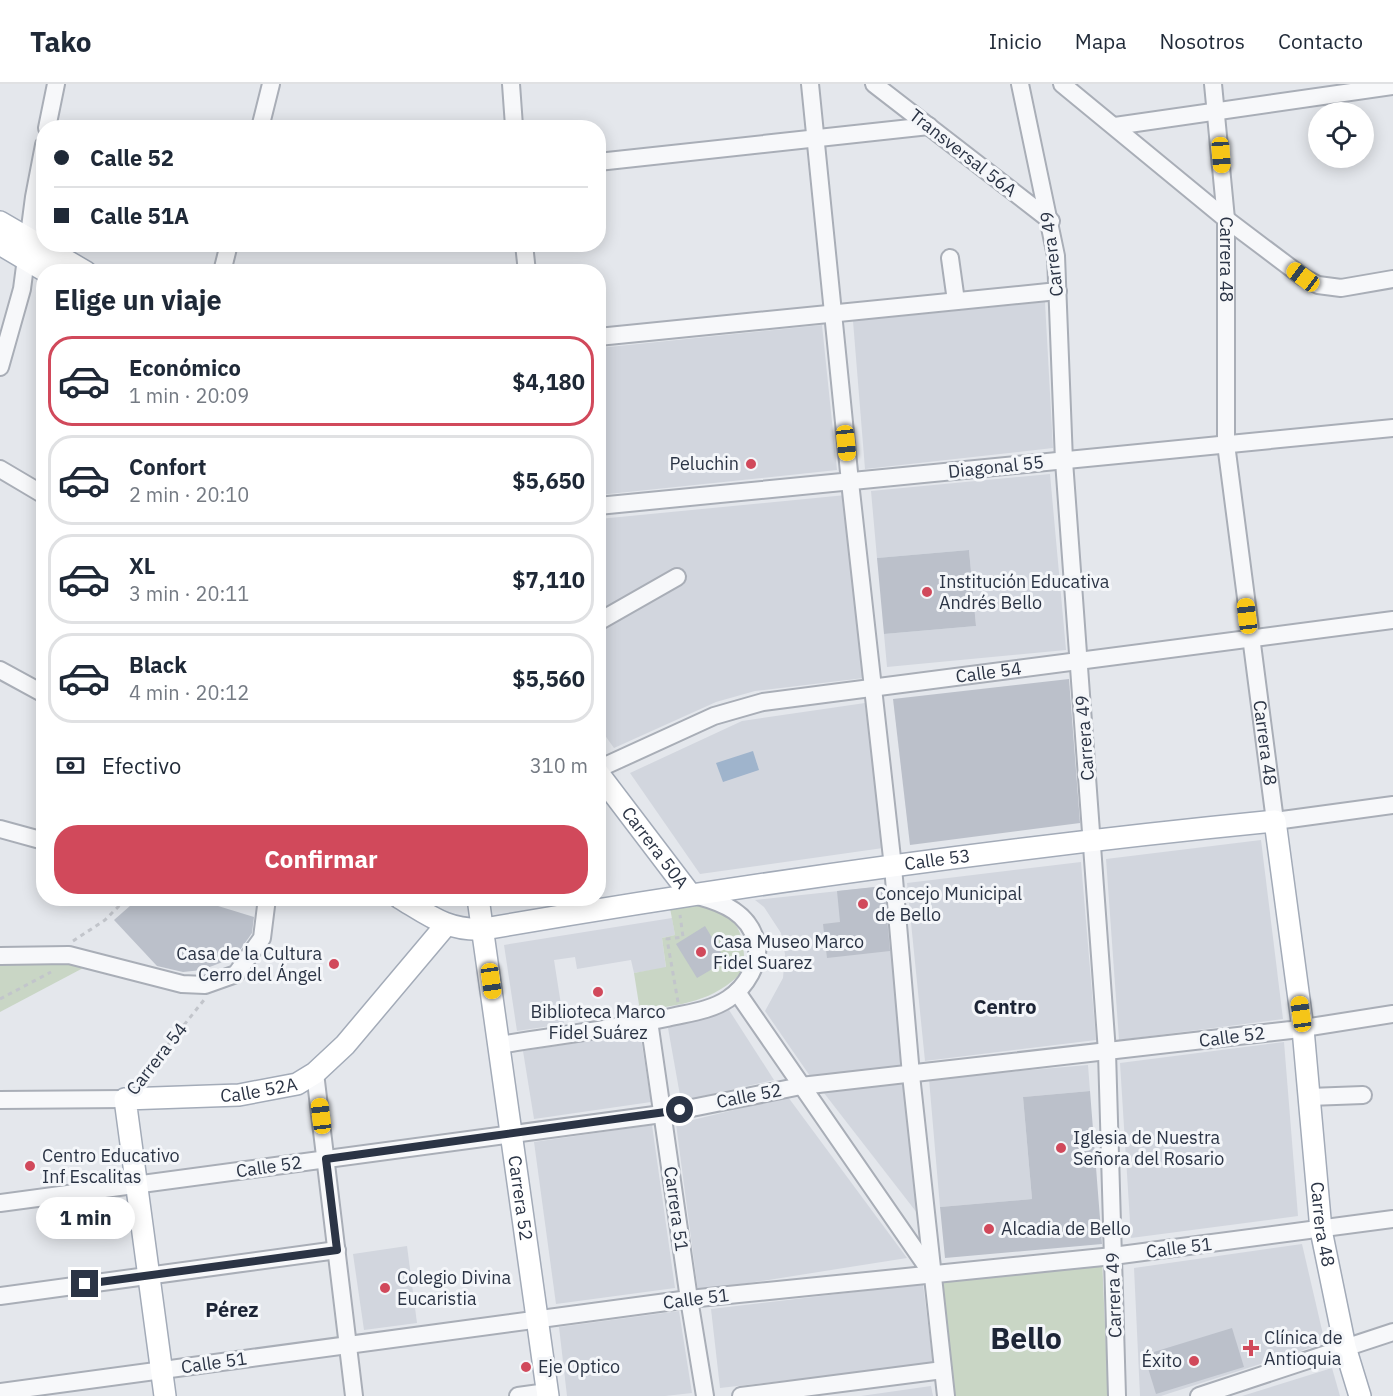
<!DOCTYPE html>
<html lang="es">
<head>
<meta charset="utf-8">
<style>
	body { margin:0; font-family:"IBM Plex Sans",sans-serif; background:#f6f6f7; color:#1f2937; height:100vh; display:flex; flex-direction:column; font-size:22px; white-space:nowrap }
	* { box-sizing:border-box; margin:0 }
	p { font-size:20px; color:#747a83 }
	.icon { flex:none; width:33px; height:33px; fill:none; stroke:currentColor; stroke-width:2; stroke-linecap:round; stroke-linejoin:round }
	.map { position:relative; flex:1; overflow:hidden }
	.sheet { position:absolute; left:36px; top:180px; width:570px; height:642px; display:flex; flex-direction:column; background:#fff; border-radius:24px; box-shadow:0 3px 15px #0003 }
	.sheet>* { flex:none }
	.hud { position:absolute; left:36px; top:36px; width:570px; height:132px; border-radius:24px; box-shadow:0 3px 15px #0003; display:grid; align-content:center; height:132px; padding:0 18px; background:#fff }
	.controls { position:absolute; left:1308px; top:18px; display:grid; gap:12px }
	.controls a { display:grid; place-items:center; width:66px; height:66px; border-radius:50%; background:#fff; box-shadow:0 3px 15px #0003; font-size:30px }
	.end { position:absolute; width:27px; height:27px; margin:-14px; border:8px solid #2b3445; background:#fff; box-shadow:0 0 0 3px #fff }
	.from { border-radius:50% }
	.bubble { position:absolute; height:42px; border-radius:21px; background:#fff; box-shadow:0 3px 15px #0003; font-size:20px; font-weight:700; line-height:42px; text-align:center }
	.car { position:absolute; width:18px; height:36px; margin:-18px -9px; border-radius:8px; box-shadow:0 0 4px 2px #0007; background:linear-gradient(#f5c518 24%,#345 0 40%,#f5c518 0 76%,#345 0 86%,#f5c518 0) }
	.hud b { display:flex; align-items:center; gap:21px; height:57px; font-size:22px }
	.hud b+b { border-top:2px solid #e0e1e3 }
	.hud i { width:15px; height:15px; background:#1f2937 }
	ul { padding:0; list-style:none }
	li { display:flex; align-items:center; gap:18px; height:90px; margin:0 12px 9px; padding:0 6px; border:3px solid #e0e1e3; border-radius:24px }
	li div { flex:1 }
	li b { display:block; font-size:22px }
	li em { font-style:normal; font-weight:700 }
	li.current { border-color:#d1495b }
	li>.icon { width:54px; height:54px; stroke-width:1.5 }
	h2 { padding:0 18px; font-size:27px; line-height:72px }
	.pay { display:flex; align-items:center; gap:15px; height:66px; padding:0 18px; font-size:22px }
	.pay p { margin-inline-start:auto }
	.action { display:flex; gap:12px; margin-top:auto; padding:12px 18px }
	.action a { flex:1; height:69px; border-radius:24px; background:#d1495b; color:#fff; font-size:24px; font-weight:700; line-height:69px; text-align:center }
	header { display:flex; align-items:center; gap:36px; box-sizing:border-box; height:84px; padding:0 30px; background:#fff; border-bottom:2px solid #e0e1e3 }
	header strong { font-size:28px }
	nav { display:flex; gap:33px; margin-inline-start:auto; font-size:21px }
	.map>svg:first-child { display:block }
	.built { fill:#d2d6de }
	.green { fill:#c9d6c5 }
	.water { fill:#9fb4cc }
	.building { fill:#bbc0ca }
	.lines { fill:none; stroke-linecap:round; stroke-linejoin:round }
	.minor-casing { stroke:#a9aeb7; stroke-width:20 }
	.major-casing { stroke:#a3abb8; stroke-width:24 }
	.path { stroke:#c2c5cb; stroke-width:3; stroke-dasharray:4.5 4.5; stroke-linecap:butt }
	.minor { stroke:#f7f8fa; stroke-width:16 }
	.major { stroke:#fff; stroke-width:21 }
	.route { stroke:#2b3445; stroke-width:8 }
	.poi-dot { fill:#d1495b; stroke:#f4f6f9; stroke-width:2 }
	.labels { text-anchor:middle; stroke-width:6; stroke-linejoin:round; paint-order:stroke }
	.street-label { font-size:18px; fill:#2b3445; stroke:#f4f6f9 }
	.poi-label { font-size:18px; fill:#2b3445; stroke:#f4f6f9; text-anchor:start }
	.neighbourhood-label { font-size:20px; font-weight:bold; fill:#1d2536; stroke:#f4f6f9 }
	.town-label { font-size:30px; font-weight:bold; fill:#1d2536; stroke:#f4f6f9 }
</style>
</head>
<body>
<header>
<strong>Tako</strong>
<nav><a>Inicio</a><a>Mapa</a><a>Nosotros</a><a>Contacto</a></nav>
</header>
<div class="map">
<svg width="1393" height="1312" viewBox="0 0 1393 1312">
	<rect width="100%" height="100%" fill="#e4e7ec"/>
	<g class="built">
		<path d="M 1045,218 L 1053,364 L 865,385 L 853,237 Z"/>
		<path d="M 822,241 L 837,386 L 599,411 L 599,264 Z"/>
		<path d="M 1050,390 L 1066,566 L 887,583 L 884,550 L 976,542 L 969,466 L 877,474 L 871,407 Z"/>
		<path d="M 846,411 L 864,594 L 755,607 L 716,618 L 614,664 L 599,643 L 599,435 Z"/>
		<path d="M 865,619 L 883,764 L 700,790 L 630,689 L 742,637 Z"/>
		<path d="M 1261,756 L 1283,935 L 1119,956 L 1106,775 Z"/>
		<path d="M 1081,778 L 1096,956 L 925,977 L 907,799 Z"/>
		<path d="M 885,802 L 904,983 L 810,992 L 765,927 L 783,894 L 785,870 L 781,849 L 764,823 L 755,816 Z"/>
		<path d="M 672,834 L 675,851 L 662,854 L 666,884 L 634,889 L 631,876 L 577,885 L 575,873 L 554,876 L 564,940 L 517,947 L 504,861 Z"/>
		<path d="M 729,926 L 774,996 L 681,1017 L 668,944 Z"/>
		<path d="M 640,949 L 651,1018 L 534,1035 L 523,967 Z"/>
		<path d="M 1284,958 L 1298,1132 L 1131,1154 L 1120,979 Z"/>
		<path d="M 1088,981 L 1090,1007 L 1023,1013 L 1032,1115 L 940,1123 L 929,995 Z"/>
		<path d="M 906,999 L 921,1134 L 824,1009 Z"/>
		<path d="M 788,1013 L 907,1174 L 698,1207 L 676,1040 Z"/>
		<path d="M 652,1041 L 675,1204 L 556,1220 L 534,1058 Z"/>
		<path d="M 1302,1160 L 1325,1259 L 1161,1312 L 1140,1312 L 1134,1184 Z"/>
		<path d="M 407,1162 L 417,1239 L 364,1246 L 353,1170 Z"/>
		<path d="M 923,1200 L 933,1280 L 720,1304 L 711,1225 Z"/>
		<path d="M 679,1227 L 692,1309 L 665,1312 L 567,1312 L 559,1243 Z"/>
		<path d="M 1332,1284 L 1340,1312 L 1242,1312 Z"/>
		<path d="M 931,1302 L 933,1312 L 861,1312 Z"/>
	</g>
	<g class="green">
		<path d="M 691,821 C 734,826 746,843 744,886 C 713,919 682,920 640,927 L 634,889 L 666,883 L 662,854 L 675,851 L 670,824 Z"/>
		<path d="M 0,878 L 55,878 L 85,883 L 0,928 Z"/>
		<path d="M 1102,1173 L 1108,1312 L 946,1312 L 933,1190 Z"/>
	</g>
	<path class="water" d="M 753,667 L 759,686 L 723,698 L 716,679 Z"/>
	<g class="building">
		<path d="M 969,466 L 976,542 L 884,550 L 877,474 Z"/>
		<path d="M 1069,595 L 1080,739 L 910,761 L 893,615 Z"/>
		<path d="M 884,802 L 890,867 L 827,874 L 823,840 L 840,838 L 837,807 Z"/>
		<path d="M 139,814 L 192,814 L 254,833 L 252,849 L 240,866 L 220,879 L 202,886 L 183,888 L 157,882 L 114,836 Z"/>
		<path d="M 705,842 L 726,877 L 697,894 L 676,860 Z"/>
		<path d="M 1090,1007 L 1102,1160 L 945,1174 L 940,1123 L 1032,1115 L 1023,1013 Z"/>
		<path d="M 1232,1244 L 1244,1283 L 1156,1310 L 1144,1271 Z"/>
	</g>
	<g class="lines">
		<defs>
			<g id="minor">
				<path d="M 511,0 L 514,42"/>
				<path d="M 810,0 L 850,398 L 893,783 L 911,991 L 946,1312"/>
				<path d="M 874,0 L 1051,137"/>
				<path d="M 1020,0 L 1056,172 L 1064,377 L 1107,968 L 1117,1312"/>
				<path d="M 1062,0 L 1226,135 L 1303,193 L 1318,201 L 1341,204 L 1393,195"/>
				<path id="s1" d="M 1213,0 L 1226,135 L 1226,360 L 1275,737 L 1393,721"/>
				<path d="M 1115,42 L 1393,2"/>
				<path d="M 47,44 L 56,0"/>
				<path d="M 260,44 L 271,0"/>
				<path d="M 598,78 L 929,42"/>
				<path d="M 524,160 L 527,188"/>
				<path d="M 950,174 L 956,217"/>
				<path d="M 222,188 L 229,160"/>
				<path d="M 598,253 L 1058,207"/>
				<path d="M 0,283 L 22,205 L 34,113 L 44,61"/>
				<path d="M 0,385 L 44,411"/>
				<path d="M 598,422 L 1393,344"/>
				<path d="M 598,538 L 677,493"/>
				<path d="M 0,586 L 44,610"/>
				<path id="s2" d="M 598,685 L 714,632 L 763,618 L 1393,536"/>
				<path d="M 0,745 L 44,757"/>
				<path d="M 0,872 L 69,871 L 182,900 L 205,901 L 236,890 L 262,854 L 267,814"/>
				<path d="M 737,908 L 932,1190"/>
				<path d="M 649,937 L 689,1215 L 705,1312"/>
				<path d="M 499,961 C 555,952 611,945 667,934 C 687,929 710,927 728,915 C 745,904 762,878 756,857 C 748,829 724,819 698,812"/>
				<path d="M 315,989 L 354,1312"/>
				<path d="M 1309,1013 L 1363,1011"/>
				<path d="M 0,1016 L 125,1015"/>
				<path d="M 0,1119 L 662,1030 L 801,1002 L 1291,946 L 1393,930"/>
				<path d="M 0,1212 L 337,1166"/>
				<path d="M 0,1308 L 689,1215 L 1113,1172 L 1393,1135"/>
				<path d="M 518,1312 L 547,1308"/>
				<path d="M 741,1312 L 943,1286"/>
				<path d="M 1199,1312 L 1393,1248"/>
			</g>
			<g id="major">
				<path d="M 0,138 L 86,188"/>
				<path d="M 0,160 L 47,188"/>
				<path id="s3" d="M 598,689 L 690,810"/>
				<path id="s4" d="M 400,814 C 430,832 448,847 484,845 C 746,800 1010,763 1275,737 L 1303,945 L 1321,1146 L 1345,1263 L 1360,1312"/>
				<path id="s5" d="M 478,814 L 548,1312"/>
				<path id="s6" d="M 165,1312 L 125,1015 L 239,1011 L 297,1000 L 315,989 L 345,961 L 446,841"/>
			</g>
		</defs>
		<use href="#minor" class="minor-casing"/>
		<use href="#major" class="major-casing"/>
		<g class="path">
			<path d="M 73,857 L 105,836 L 127,814"/>
			<path d="M 0,915 L 51,888"/>
			<path d="M 678,918 L 667,855 L 683,853 L 680,831"/>
			<path d="M 139,997 L 204,916"/>
		</g>
		<use href="#minor" class="minor"/>
		<use href="#major" class="major"/>
	</g>
	<g class="lines">
		<path class="route" d="M 85,1200 L 337,1166 L 326,1075 L 680,1026"/>
	</g>
	<g class="poi-dot">
		<circle cx="751" cy="380" r="6"/>
		<circle cx="927" cy="508" r="6"/>
		<circle cx="863" cy="820" r="6"/>
		<circle cx="701" cy="868" r="6"/>
		<circle cx="334" cy="880" r="6"/>
		<circle cx="598" cy="908" r="6"/>
		<circle cx="1061" cy="1064" r="6"/>
		<circle cx="30" cy="1082" r="6"/>
		<circle cx="989" cy="1145" r="6"/>
		<circle cx="385" cy="1204" r="6"/>
		<path d="M1248 1255h6v6h6v6h-6v6h-6v-6h-6v-6h6z"/>
		<circle cx="1194" cy="1277" r="6"/>
		<circle cx="526" cy="1283" r="6"/>
	</g>
	<g class="labels">
		<g class="street-label">
			<text transform="translate(963 69) rotate(38)" y="6">Transversal 56A</text>
			<text transform="translate(1052 170) rotate(-97)" y="6">Carrera 49</text>
			<text dy="6" stroke="none"><textPath href="#s1" startOffset="176">Carrera 48</textPath></text>
			<text transform="translate(996 383) rotate(-6)" y="6">Diagonal 55</text>
			<text dy="6" stroke="none"><textPath href="#s2" startOffset="406">Calle 54</textPath></text>
			<text transform="translate(1085 654) rotate(-94)" y="6">Carrera 49</text>
			<text dy="6" stroke="none"><textPath href="#s1" startOffset="662">Carrera 48</textPath></text>
			<text dy="6" stroke="none"><textPath href="#s3" startOffset="94">Carrera 50A</textPath></text>
			<text dy="6" stroke="none"><textPath href="#s4" startOffset="550">Calle 53</textPath></text>
			<text transform="translate(1232 953) rotate(-7)" y="6">Calle 52</text>
			<text transform="translate(157 975) rotate(-52)" y="6">Carrera 54</text>
			<text dy="6" stroke="none"><textPath href="#s6" startOffset="434">Calle 52A</textPath></text>
			<text transform="translate(749 1012) rotate(-11)" y="6">Calle 52</text>
			<text transform="translate(269 1083) rotate(-8)" y="6">Calle 52</text>
			<text dy="6" stroke="none"><textPath href="#s5" startOffset="303">Carrera 52</textPath></text>
			<text transform="translate(676 1125) rotate(82)" y="6">Carrera 51</text>
			<text dy="6" stroke="none"><textPath href="#s4" startOffset="1296">Carrera 48</textPath></text>
			<text transform="translate(1179 1164) rotate(-7)" y="6">Calle 51</text>
			<text transform="translate(1114 1211) rotate(-92)" y="6">Carrera 49</text>
			<text transform="translate(696 1215) rotate(-7)" y="6">Calle 51</text>
			<text transform="translate(214 1279) rotate(-8)" y="6">Calle 51</text>
		</g>
		<g class="poi-label">
			<text x="739" y="386" text-anchor="end">Peluchin</text>
			<text x="939" y="504">Institución Educativa<tspan x="939" dy="21">Andrés Bello</tspan></text>
			<text x="875" y="816">Concejo Municipal<tspan x="875" dy="21">de Bello</tspan></text>
			<text x="713" y="864">Casa Museo Marco<tspan x="713" dy="21">Fidel Suarez</tspan></text>
			<text x="322" y="876" text-anchor="end">Casa de la Cultura<tspan x="322" dy="21">Cerro del Ángel</tspan></text>
			<text x="598" y="934" text-anchor="middle">Biblioteca Marco<tspan x="598" dy="21">Fidel Suárez</tspan></text>
			<text x="1073" y="1060">Iglesia de Nuestra<tspan x="1073" dy="21">Señora del Rosario</tspan></text>
			<text x="42" y="1078">Centro Educativo<tspan x="42" dy="21">Inf Escalitas</tspan></text>
			<text x="1001" y="1151">Alcadia de Bello</text>
			<text x="397" y="1200">Colegio Divina<tspan x="397" dy="21">Eucaristia</tspan></text>
			<text x="1264" y="1260">Clínica de<tspan x="1264" dy="21">Antioquia</tspan></text>
			<text x="1182" y="1283" text-anchor="end">Éxito</text>
			<text x="538" y="1289">Eje Optico</text>
		</g>
		<g class="neighbourhood-label">
			<text x="1005" y="930">Centro</text>
			<text x="232" y="1233">Pérez</text>
		</g>
		<g class="town-label">
			<text x="1026" y="1265">Bello</text>
		</g>
	</g>
</svg>
<div class="controls">
<a><svg class="icon" aria-label="locate" viewBox="0 0 24 24"><circle cx="12" cy="12" r="6"/><path d="M12 2v4M12 18v4M2 12h4M18 12h4"/></svg></a>
</div>
<i class="end from" style="left:680px;top:1026px"></i>
<i class="end" style="left:85px;top:1200px"></i>
<div class="bubble" style="left:36px;top:1113px;width:99px">1 min</div>
<i class="car" style="left:1221px;top:71px;rotate:176deg"></i>
<i class="car" style="left:1303px;top:193px;rotate:307deg"></i>
<i class="car" style="left:846px;top:359px;rotate:174deg"></i>
<i class="car" style="left:1247px;top:532px;rotate:353deg"></i>
<i class="car" style="left:491px;top:897px;rotate:172deg"></i>
<i class="car" style="left:1301px;top:930px;rotate:352deg"></i>
<i class="car" style="left:321px;top:1032px;rotate:353deg"></i>
<div class="hud">
<b><i class="from"></i>Calle 52</b>
<b><i></i>Calle 51A</b>
</div>
<section class="sheet">
<h2>Elige un viaje</h2>
<ul>
<li class="current"><svg class="icon" aria-label="car" viewBox="0 0 24 24"><path d="M5 17H2v-5l4-1 3-4h7l3 4 3 1v5h-3M9 17h6M6 11h13"/><circle cx="7" cy="17" r="2"/><circle cx="17" cy="17" r="2"/></svg><div><b>Económico</b><p>1 min · 20:09</p></div><em>$4,180</em></li>
<li><svg class="icon" aria-label="car" viewBox="0 0 24 24"><path d="M5 17H2v-5l4-1 3-4h7l3 4 3 1v5h-3M9 17h6M6 11h13"/><circle cx="7" cy="17" r="2"/><circle cx="17" cy="17" r="2"/></svg><div><b>Confort</b><p>2 min · 20:10</p></div><em>$5,650</em></li>
<li><svg class="icon" aria-label="car" viewBox="0 0 24 24"><path d="M5 17H2v-5l4-1 3-4h7l3 4 3 1v5h-3M9 17h6M6 11h13"/><circle cx="7" cy="17" r="2"/><circle cx="17" cy="17" r="2"/></svg><div><b>XL</b><p>3 min · 20:11</p></div><em>$7,110</em></li>
<li><svg class="icon" aria-label="car" viewBox="0 0 24 24"><path d="M5 17H2v-5l4-1 3-4h7l3 4 3 1v5h-3M9 17h6M6 11h13"/><circle cx="7" cy="17" r="2"/><circle cx="17" cy="17" r="2"/></svg><div><b>Black</b><p>4 min · 20:12</p></div><em>$5,560</em></li>
</ul>
<div class="pay"><svg class="icon" aria-label="cash" viewBox="0 0 24 24"><path d="M3 7h18v10H3z"/><circle cx="12" cy="12" r="2"/></svg>Efectivo<p>310 m</p></div>
<div class="action"><a>Confirmar</a></div>
</section>
</div>
</body>
</html>
